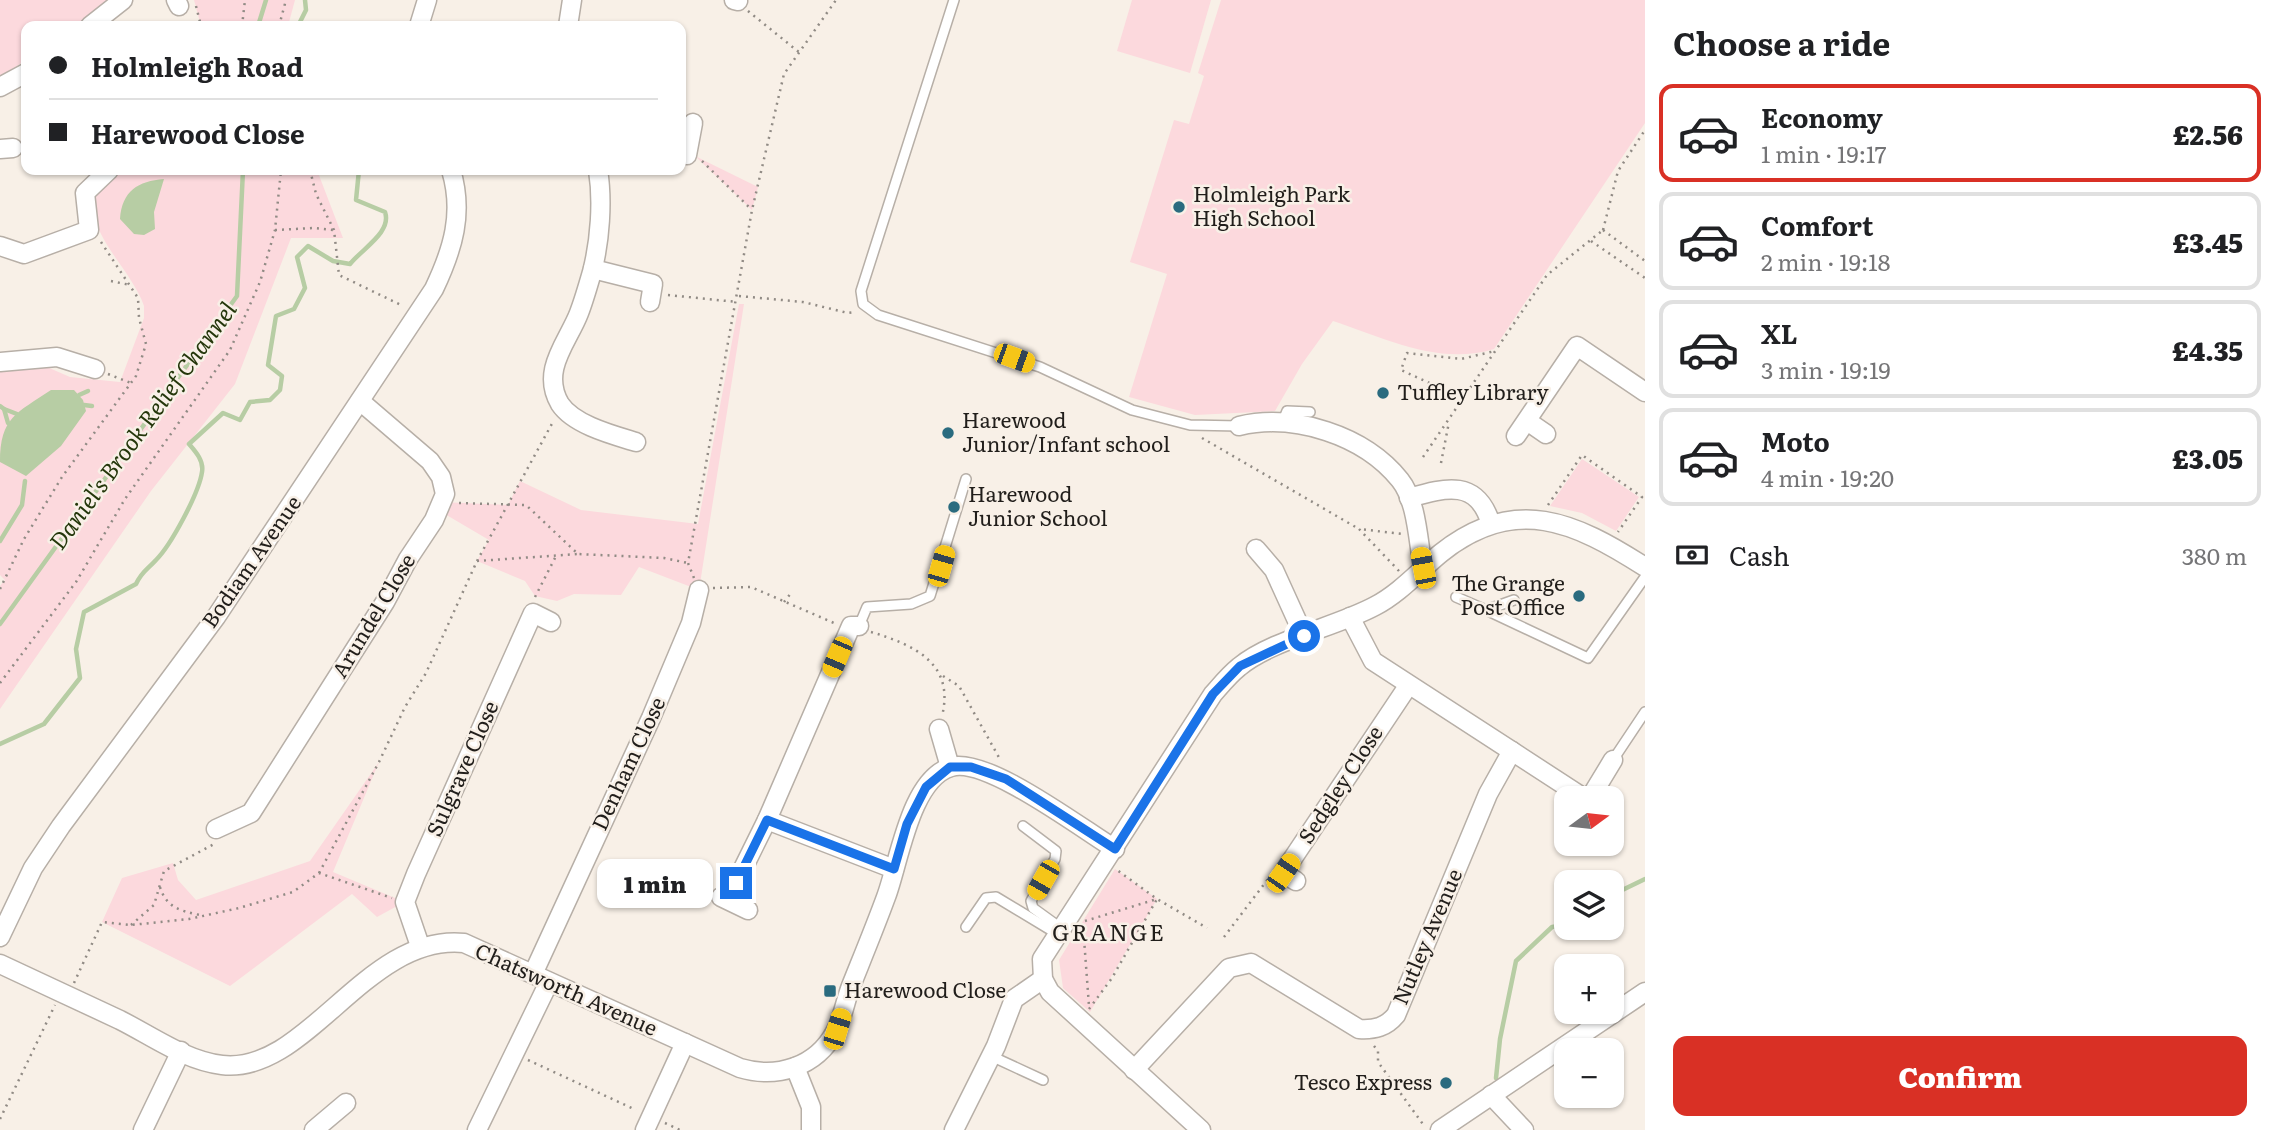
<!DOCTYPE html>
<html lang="en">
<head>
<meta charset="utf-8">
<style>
	body { margin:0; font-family:Literata,serif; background:#f6f6f6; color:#202124; height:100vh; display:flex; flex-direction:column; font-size:26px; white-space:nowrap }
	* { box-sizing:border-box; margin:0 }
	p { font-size:23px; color:#757577 }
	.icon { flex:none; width:38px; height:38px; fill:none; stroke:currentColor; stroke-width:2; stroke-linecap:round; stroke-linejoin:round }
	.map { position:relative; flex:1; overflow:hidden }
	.panel { display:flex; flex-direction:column; background:#fff; width:630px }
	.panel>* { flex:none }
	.banner { position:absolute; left:21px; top:21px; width:665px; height:154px; border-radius:14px; box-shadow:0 2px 5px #0004; display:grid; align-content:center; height:154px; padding:0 28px; background:#fff }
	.needle { width:46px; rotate:75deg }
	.buttons { position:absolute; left:1554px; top:786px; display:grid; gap:14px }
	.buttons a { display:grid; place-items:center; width:70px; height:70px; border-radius:14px; background:#fff; box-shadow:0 2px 5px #0004; font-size:35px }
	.end { position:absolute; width:32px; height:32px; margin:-16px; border:9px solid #1a73e8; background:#fff; box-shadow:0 0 0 4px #fff }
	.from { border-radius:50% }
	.bubble { position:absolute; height:49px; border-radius:14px; background:#fff; box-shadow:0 2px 5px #0004; font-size:23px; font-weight:800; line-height:49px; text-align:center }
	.car { position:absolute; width:21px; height:42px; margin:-21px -10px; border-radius:9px; box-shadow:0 0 5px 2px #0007; background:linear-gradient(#f5c518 24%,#345 0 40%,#f5c518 0 76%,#345 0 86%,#f5c518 0) }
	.banner b { display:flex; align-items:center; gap:24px; height:66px; font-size:26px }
	.banner b+b { border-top:2px solid #e0e0e0 }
	.banner i { width:18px; height:18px; background:#202124 }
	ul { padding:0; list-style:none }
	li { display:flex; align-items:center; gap:21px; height:98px; margin:0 14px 10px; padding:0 14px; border:4px solid #e0e0e0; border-radius:14px }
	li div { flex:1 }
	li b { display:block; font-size:26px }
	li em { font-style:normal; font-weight:800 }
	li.on { border-color:#d93025 }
	li>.icon { width:63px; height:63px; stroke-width:1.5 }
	h2 { padding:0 28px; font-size:32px; line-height:84px }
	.pay { display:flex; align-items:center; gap:18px; height:77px; padding:0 28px; font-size:26px }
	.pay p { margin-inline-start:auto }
	.cta { display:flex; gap:14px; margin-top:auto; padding:14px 28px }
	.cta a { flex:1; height:80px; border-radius:14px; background:#d93025; color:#fff; font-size:28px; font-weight:800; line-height:80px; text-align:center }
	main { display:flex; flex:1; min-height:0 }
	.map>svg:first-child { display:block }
	.green { fill:#fcd9dd }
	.water { fill:#b7cda4 }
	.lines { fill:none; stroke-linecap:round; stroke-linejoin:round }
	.stream { stroke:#b7cda4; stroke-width:4.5 }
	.lane-casing { stroke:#b7afa7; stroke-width:12 }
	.street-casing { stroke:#b7afa7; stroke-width:21 }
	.path { stroke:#918b85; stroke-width:2.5; stroke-dasharray:2 5; stroke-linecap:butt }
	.lane { stroke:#fff; stroke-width:9 }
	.street { stroke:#fff; stroke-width:18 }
	.route { stroke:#1a73e8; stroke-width:9 }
	.poi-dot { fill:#2a6b7f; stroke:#f8f0e7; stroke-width:2.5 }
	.labels { text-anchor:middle; stroke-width:5; stroke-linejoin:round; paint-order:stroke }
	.poi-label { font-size:21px; fill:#211e1b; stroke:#f8f0e7; text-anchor:start }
	.street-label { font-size:21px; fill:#211e1b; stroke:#f8f0e7 }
	.water-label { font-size:23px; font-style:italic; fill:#24370b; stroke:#f8f0e7 }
	.neighbourhood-label { font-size:23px; letter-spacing:2px; fill:#211e1b; stroke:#f8f0e7 }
</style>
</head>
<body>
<main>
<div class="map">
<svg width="1645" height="1130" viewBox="0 0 1645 1130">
	<rect width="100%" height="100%" fill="#f8f0e7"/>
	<g class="green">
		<path d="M 0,0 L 110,0 L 78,26 L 26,26 L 26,60 L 0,77 Z"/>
		<path d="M 194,0 L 295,0 L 288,26 L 201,26 Z"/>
		<path d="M 1132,0 L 1211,0 L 1190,73 L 1117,51 Z"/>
		<path d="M 1221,0 L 1645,0 L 1645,123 L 1494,349 C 1439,366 1384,338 1333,321 L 1302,364 L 1275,411 L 1195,415 L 1129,397 L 1167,274 L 1130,262 L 1174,120 L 1189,124 L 1204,76 L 1198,73 Z"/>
		<path d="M 695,156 L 758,187 L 752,210 Z"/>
		<path d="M 122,170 L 317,170 L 343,238 L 291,238 L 235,384 L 151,491 L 0,709 L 0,586 L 5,580 L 0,575 L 0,370 L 40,364 L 70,377 L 120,382 L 144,318 L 144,306 C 129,260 54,210 122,170 Z"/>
		<path d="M 739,304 L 744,304 L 699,590 L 639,567 L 621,595 L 574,594 L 557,601 L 535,596 L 525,581 L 477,561 L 489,540 L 438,510 L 441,502 L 508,505 L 520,481 L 581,510 L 698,524 Z"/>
		<path d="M 1582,459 L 1639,497 L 1616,531 L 1582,513 L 1550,506 Z"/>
		<path d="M 379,762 L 333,872 L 395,898 L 399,905 L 377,917 L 352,894 L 230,986 L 102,922 L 122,878 L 173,863 L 178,880 L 196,900 L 310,861 Z"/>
		<path d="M 1115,869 L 1157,899 L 1090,1012 L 1063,988 L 1059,960 Z"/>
	</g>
	<g class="water">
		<path d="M 164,179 L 154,212 L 155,229 L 144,235 L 134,234 L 120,219 C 122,191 138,181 164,179 Z"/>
		<path d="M 51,390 L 74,390 L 83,400 L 86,411 L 61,446 L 26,476 L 0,462 C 0,417 17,413 51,390 Z"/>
	</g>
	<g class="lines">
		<g class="stream">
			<path d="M 258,26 L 266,0"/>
			<path d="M 298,26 L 306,10 L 305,0"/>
			<path d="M 79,395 L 88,391"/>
			<path d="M 84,405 L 92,406"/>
			<path d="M 0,406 L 4,409 L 8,423"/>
			<path d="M 4,409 L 17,414"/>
			<path d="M 0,541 L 22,505 L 25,481"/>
			<path d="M 0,624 L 237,296 L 243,170"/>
			<path d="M 0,744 L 44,724 L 80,678 L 76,649 L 84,612 L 136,584 C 142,571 147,570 156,560 C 171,545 199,493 202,472 C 204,461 196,452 189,444 L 223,413 L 240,420 L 250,402 L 270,400 L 280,390 L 282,376 L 268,365 L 276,316 L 294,309 L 305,288 L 297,257 L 308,246 L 333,261 L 350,264 C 363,248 392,232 385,212 L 356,200 L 359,170"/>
			<path d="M 1612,895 L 1645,879"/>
			<path d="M 1496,1078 L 1500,1039 L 1516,961 L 1552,927 L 1566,925"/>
		</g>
		<defs>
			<g id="lane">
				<path d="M 954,0 L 861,291 L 863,304 L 878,315 L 1040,367 L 1132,410 L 1190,425 L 1239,426"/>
				<path d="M 1282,423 L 1287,411 L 1310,412"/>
				<path d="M 1456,597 L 1486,610 L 1514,600"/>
				<path d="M 1486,610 L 1588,658 L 1645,577"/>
				<path d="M 859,626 L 867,607 L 911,604 L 930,596 L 966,479"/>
				<path d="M 1613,760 L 1645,712"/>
				<path d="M 1023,826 L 1056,851 L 1055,859 L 1031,901 L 1033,908 L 1062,929"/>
				<path d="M 966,927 L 986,898 L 996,897 L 1059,935"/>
				<path d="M 991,1056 L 1043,1080"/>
			</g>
			<g id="street">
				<path d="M 176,0 L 179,6"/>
				<path d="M 734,0 L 738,1"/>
				<path d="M 90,26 L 123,0"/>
				<path d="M 419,26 L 427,0"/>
				<path d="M 568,26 L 572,0"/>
				<path d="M 0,87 L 26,73"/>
				<path d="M 0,149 L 13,148"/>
				<path d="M 687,155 L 693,123"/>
				<path d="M 598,170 C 603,201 600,241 592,272 C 588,286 584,300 579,313 C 568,342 540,370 560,404 C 574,425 613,435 636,442"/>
				<path d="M 0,246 L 24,254 L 89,230 L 85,193 L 109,170"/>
				<path d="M 593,269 L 653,284 L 650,302"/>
				<path d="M 0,362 L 57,357 L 95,369"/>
				<path d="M 1527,421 L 1546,434"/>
				<path d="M 1239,426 C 1294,413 1364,435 1400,480 C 1417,501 1418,541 1423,568"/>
				<path d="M 1516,436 L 1577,346 L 1645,392"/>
				<path d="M 1409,498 C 1447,487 1477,479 1491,524"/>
				<path d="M 1256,549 L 1274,570 L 1304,636"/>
				<path d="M 1350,617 L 1373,661 L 1584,798"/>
				<path d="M 939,729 L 950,767"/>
				<path d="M 1590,798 L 1613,760"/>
				<path d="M 767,820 L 894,869"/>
				<path d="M 216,829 L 251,813 L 385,602 L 408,559 L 434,520 L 445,494 L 441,477 L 430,461 L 360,401"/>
				<path d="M 1296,881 L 1283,873 L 1408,686"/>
				<path d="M 721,897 L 748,910"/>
				<path d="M 728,899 L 767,820 L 851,626 L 859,626"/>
				<path d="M 0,937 L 33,868 L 61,826 L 216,617 L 434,289 C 453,249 464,213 451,170"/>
				<path d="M 420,946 L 405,902 L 416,874 L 533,613 L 551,622"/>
				<path d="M 0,964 C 40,983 80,1001 120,1020 C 152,1036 186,1061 222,1065 C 307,1075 366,933 464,943 L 740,1068 C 777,1079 816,1067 835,1032 C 843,1018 845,1001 851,986 C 863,956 875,927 886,897 C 899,863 910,779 951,767 C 986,756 1082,829 1115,849"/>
				<path d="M 533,974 L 651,718 L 691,623 L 699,590"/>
				<path d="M 795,1067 L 811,1107 L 811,1130"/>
				<path d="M 1134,1070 L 1229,968 L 1251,963 L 1359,1029 C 1375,1030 1386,1027 1396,1015 L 1488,794 L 1512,751"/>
				<path d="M 1491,1095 L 1524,1130"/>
				<path d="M 143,1130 L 181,1051"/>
				<path d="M 314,1130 L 346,1103"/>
				<path d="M 477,1130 L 549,982"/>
				<path d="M 645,1130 L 685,1043"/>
				<path d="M 954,1130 L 996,1046 L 1014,999 L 1043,979"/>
				<path d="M 1201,1130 L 1050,992 L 1043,979 L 1042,959 L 1213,694 C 1221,685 1229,675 1239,667 C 1271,640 1336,627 1375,606 C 1400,593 1420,570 1441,553 C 1515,494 1575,522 1645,567"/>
				<path d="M 1440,1130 L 1645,992"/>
			</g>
		</defs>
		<use href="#lane" class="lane-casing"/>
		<use href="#street" class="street-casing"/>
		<g class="path">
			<path d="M 196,6 L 201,26"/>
			<path d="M 748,11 L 800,53"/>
			<path d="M 242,26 L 245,0"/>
			<path d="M 279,26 L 286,0"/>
			<path d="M 702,161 L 752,210"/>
			<path d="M 310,170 L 316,194 L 334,230 L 339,275 L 403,306"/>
			<path d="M 275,230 L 314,228 L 334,230"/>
			<path d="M 1603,230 L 1618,171 L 1645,130"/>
			<path d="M 1603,230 L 1645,261"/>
			<path d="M 1591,241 L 1645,278"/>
			<path d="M 111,281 L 130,285"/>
			<path d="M 668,295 L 737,302"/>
			<path d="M 739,296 L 803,302 L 848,313 L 856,312"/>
			<path d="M 108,374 L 131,383"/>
			<path d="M 1436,386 L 1401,370 L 1407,353 L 1461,359 L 1495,351"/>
			<path d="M 1202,438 L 1359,529"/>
			<path d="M 1423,457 L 1547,275 L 1603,230"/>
			<path d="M 1441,463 L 1449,422"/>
			<path d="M 459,503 L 526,505 L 578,554 L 664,558 L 688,563"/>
			<path d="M 1548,505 L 1582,455 L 1642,497 L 1618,532"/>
			<path d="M 477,561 L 578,554"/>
			<path d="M 1399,571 L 1359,529 L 1403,534"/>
			<path d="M 694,578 L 688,563 L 752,210 L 784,74 L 836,0"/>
			<path d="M 713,588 L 751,587 L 834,623"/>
			<path d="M 0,589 L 24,539 L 62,477 L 136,376 L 146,344 L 139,318 L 138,298 L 101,242"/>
			<path d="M 535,597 L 556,556"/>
			<path d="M 784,602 L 791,593"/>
			<path d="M 871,632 C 915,645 955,664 942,716"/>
			<path d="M 943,676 L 959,686 L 1001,761"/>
			<path d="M 0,683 L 76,582 L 125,499 L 230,350 L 260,282 L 275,230 L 281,170"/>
			<path d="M 319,873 L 379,762 L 405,707 L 426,673 L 477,561 L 554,420"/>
			<path d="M 160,887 C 166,907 180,911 200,915"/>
			<path d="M 1085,921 L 1157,899 L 1207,928"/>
			<path d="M 131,925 L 154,905 L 164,871 L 214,844"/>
			<path d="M 1083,925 L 1089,1006"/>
			<path d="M 1224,937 L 1268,879"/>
			<path d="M 74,983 L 102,922 L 131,925 L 189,919 L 239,908 L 293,892 L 319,873 L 392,898"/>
			<path d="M 1089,1009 L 1112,978 L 1157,899 L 1117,870"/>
			<path d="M 1374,1046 L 1378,1051 L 1378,1062 L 1425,1127"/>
			<path d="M 528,1060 L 636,1110"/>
			<path d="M 0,1119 L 55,1005"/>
			<path d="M 665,1123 L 680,1130"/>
		</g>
		<use href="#lane" class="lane"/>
		<use href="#street" class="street"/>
	</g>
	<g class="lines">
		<path class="route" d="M 736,883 L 767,820 L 894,869 L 907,824 L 926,787 L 950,767 L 971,767 L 1006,779 L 1115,849 L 1213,694 L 1240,666 L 1304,636"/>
	</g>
	<g class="poi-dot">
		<circle cx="1179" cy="207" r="7"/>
		<circle cx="1383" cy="393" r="7"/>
		<circle cx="948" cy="433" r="7"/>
		<circle cx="954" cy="507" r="7"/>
		<circle cx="1579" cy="596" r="7"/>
		<rect x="823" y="984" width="14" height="14" rx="3.5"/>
		<circle cx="1446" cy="1083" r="7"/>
	</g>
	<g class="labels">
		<g class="poi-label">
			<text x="1193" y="202">Holmleigh Park<tspan x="1193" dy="24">High School</tspan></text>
			<text x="1397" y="400">Tuffley Library</text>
			<text x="962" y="428">Harewood<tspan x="962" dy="24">Junior/Infant school</tspan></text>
			<text x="968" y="502">Harewood<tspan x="968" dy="24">Junior School</tspan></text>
			<text x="1565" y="591" text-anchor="end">The Grange<tspan x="1565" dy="24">Post Office</tspan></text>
			<text x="844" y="998">Harewood Close</text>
			<text x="1432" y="1090" text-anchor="end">Tesco Express</text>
		</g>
		<g class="street-label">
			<text transform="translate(252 562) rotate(-55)" y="7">Bodiam Avenue</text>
			<text transform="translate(374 616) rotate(-59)" y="7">Arundel Close</text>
			<text transform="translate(629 764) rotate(-65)" y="7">Denham Close</text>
			<text transform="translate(463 769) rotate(-66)" y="7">Sulgrave Close</text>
			<text transform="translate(1341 785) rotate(-57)" y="7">Sedgley Close</text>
			<text transform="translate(1428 937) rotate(-67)" y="7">Nutley Avenue</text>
			<text transform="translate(566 990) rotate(24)" y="7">Chatsworth Avenue</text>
		</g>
		<g class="water-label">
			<text transform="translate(143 426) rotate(-54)" y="8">Daniel's Brook Relief Channel</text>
		</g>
		<g class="neighbourhood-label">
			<text x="1109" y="941">GRANGE</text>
		</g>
	</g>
</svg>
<div class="buttons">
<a><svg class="needle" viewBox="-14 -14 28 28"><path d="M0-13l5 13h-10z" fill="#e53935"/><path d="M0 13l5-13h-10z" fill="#757577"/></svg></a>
<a><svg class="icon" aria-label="layers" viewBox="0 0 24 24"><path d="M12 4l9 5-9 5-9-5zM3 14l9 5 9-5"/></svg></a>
<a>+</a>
<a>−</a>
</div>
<i class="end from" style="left:1304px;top:636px"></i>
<i class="end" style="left:736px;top:883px"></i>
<div class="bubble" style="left:597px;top:859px;width:116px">1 min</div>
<i class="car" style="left:1014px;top:358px;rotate:110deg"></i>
<i class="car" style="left:941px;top:566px;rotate:16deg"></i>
<i class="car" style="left:1423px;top:568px;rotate:349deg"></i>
<i class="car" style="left:837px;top:657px;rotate:203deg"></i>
<i class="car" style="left:1283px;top:873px;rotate:34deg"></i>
<i class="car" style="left:1043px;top:880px;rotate:210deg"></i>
<i class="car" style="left:837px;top:1029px;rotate:17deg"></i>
<div class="banner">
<b><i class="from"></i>Holmleigh Road</b>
<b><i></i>Harewood Close</b>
</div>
</div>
<section class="panel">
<h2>Choose a ride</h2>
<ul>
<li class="on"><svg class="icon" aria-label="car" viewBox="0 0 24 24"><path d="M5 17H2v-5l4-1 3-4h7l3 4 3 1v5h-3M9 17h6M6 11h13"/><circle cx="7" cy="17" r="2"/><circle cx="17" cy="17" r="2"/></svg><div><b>Economy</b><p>1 min · 19:17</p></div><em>£2.56</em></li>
<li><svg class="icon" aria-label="car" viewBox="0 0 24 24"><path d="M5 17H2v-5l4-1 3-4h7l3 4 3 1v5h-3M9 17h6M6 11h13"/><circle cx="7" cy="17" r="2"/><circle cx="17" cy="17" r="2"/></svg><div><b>Comfort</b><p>2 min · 19:18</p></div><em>£3.45</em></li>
<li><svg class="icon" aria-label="car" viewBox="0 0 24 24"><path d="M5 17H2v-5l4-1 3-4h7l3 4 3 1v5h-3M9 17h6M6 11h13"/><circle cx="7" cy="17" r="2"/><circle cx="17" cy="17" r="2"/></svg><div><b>XL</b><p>3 min · 19:19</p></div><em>£4.35</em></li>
<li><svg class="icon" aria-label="car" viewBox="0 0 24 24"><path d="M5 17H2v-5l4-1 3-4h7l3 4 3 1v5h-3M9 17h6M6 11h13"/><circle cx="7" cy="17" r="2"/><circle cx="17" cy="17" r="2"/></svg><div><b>Moto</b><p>4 min · 19:20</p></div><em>£3.05</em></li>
</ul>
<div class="pay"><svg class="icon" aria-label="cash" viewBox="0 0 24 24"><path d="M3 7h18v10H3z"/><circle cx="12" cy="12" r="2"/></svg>Cash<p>380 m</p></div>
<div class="cta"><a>Confirm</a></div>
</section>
</main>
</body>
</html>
